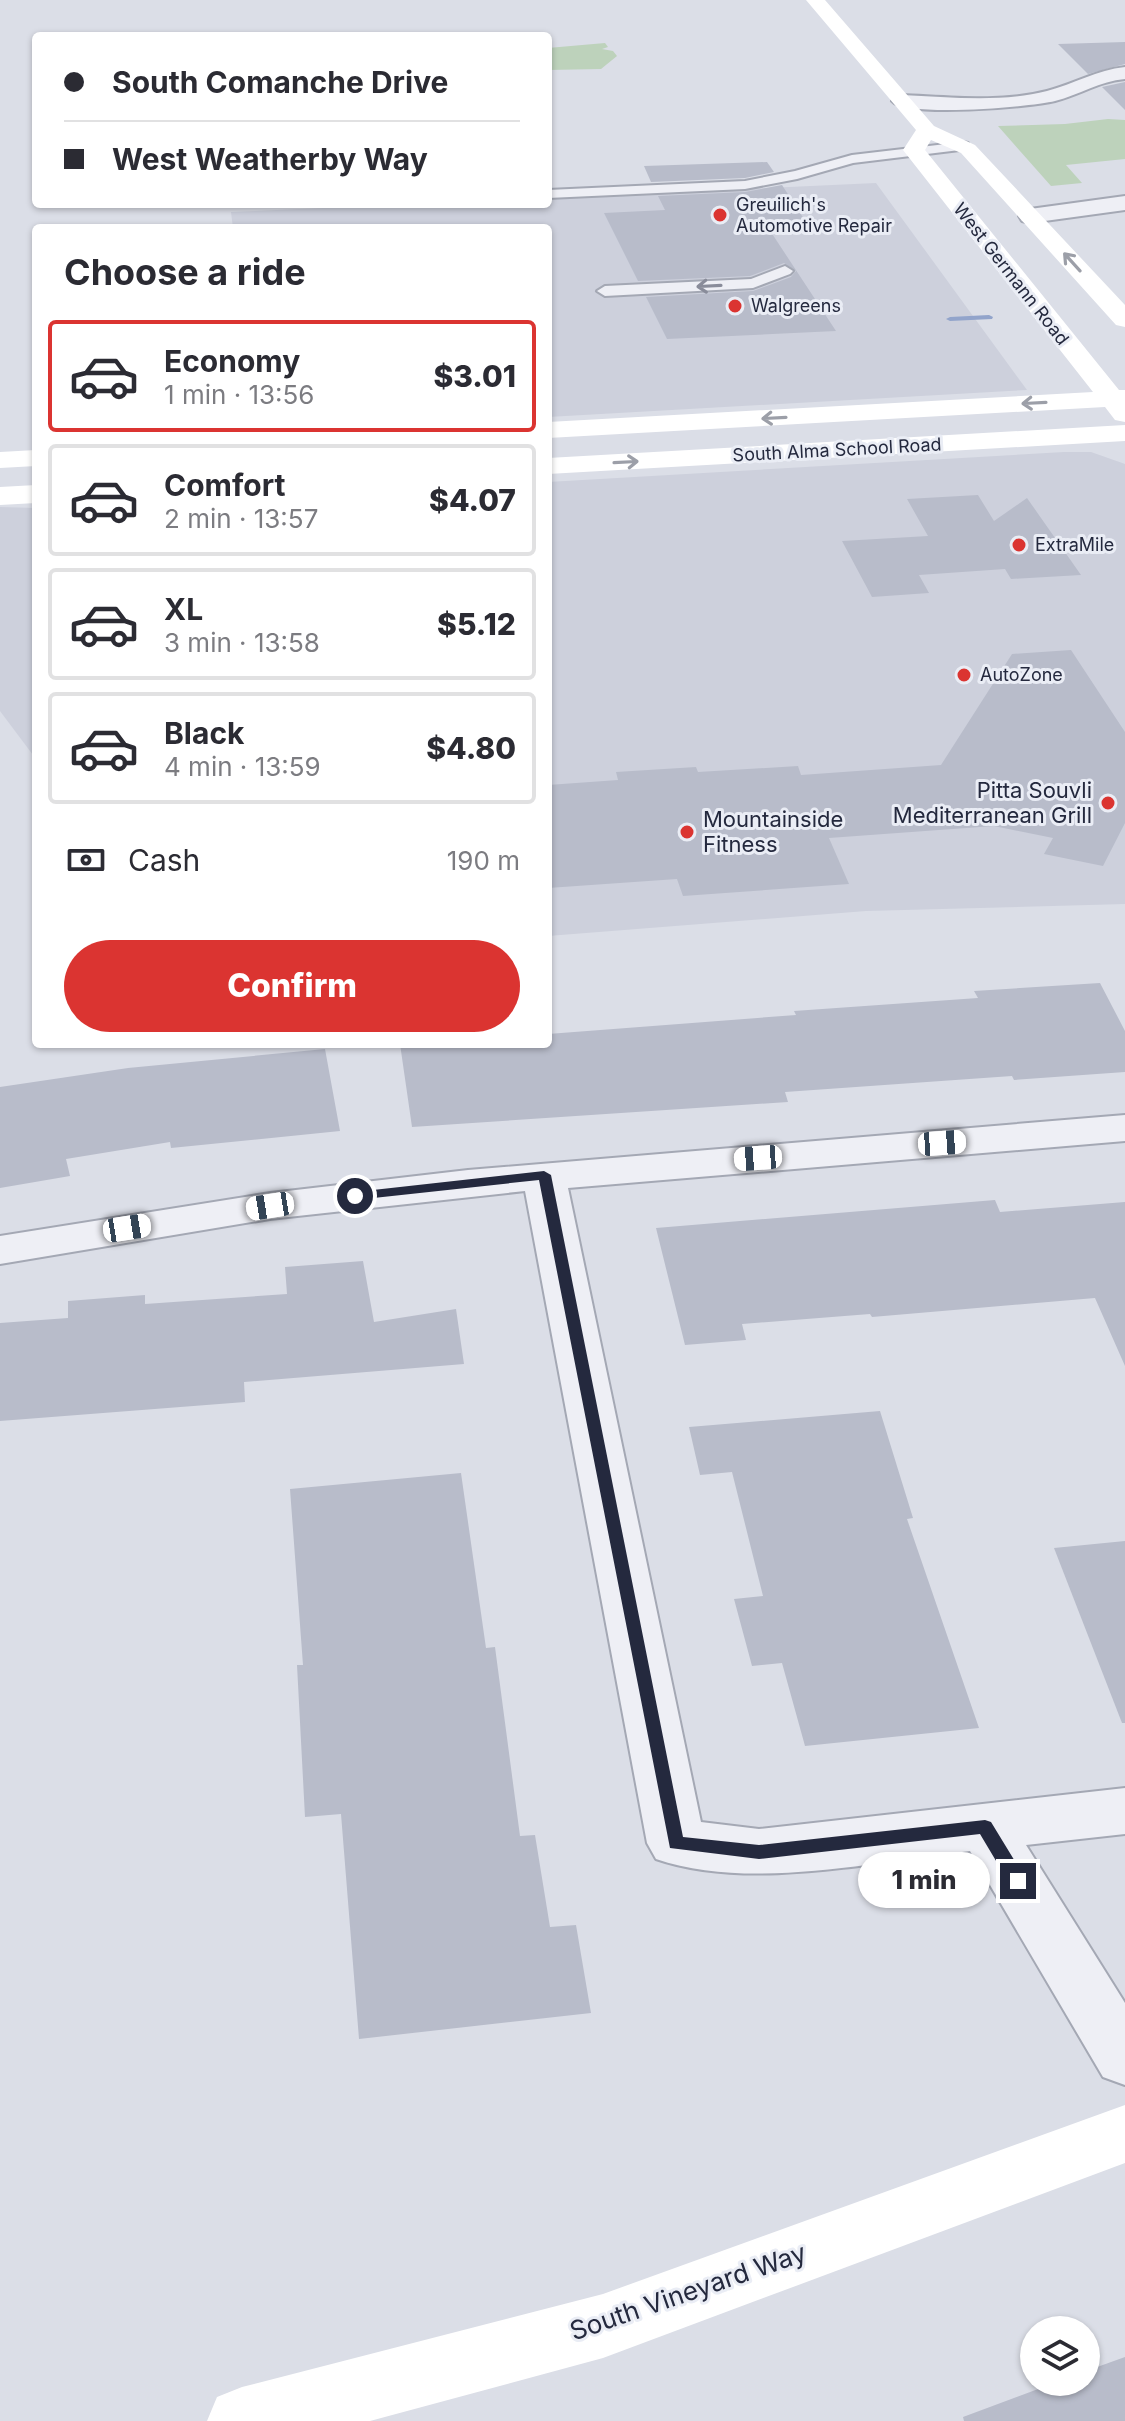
<!DOCTYPE html>
<html lang="en">
<head>
<meta charset="utf-8">
<style>
	body { margin:0; font-family:Inter,sans-serif; background:#f2f2f3; color:#2b2b33; height:100vh; display:flex; flex-direction:column; font-size:30px; white-space:nowrap }
	* { box-sizing:border-box; margin:0 }
	p { font-size:26px; color:#7c7c81 }
	.icon { flex:none; width:44px; height:44px; fill:none; stroke:currentColor; stroke-width:2; stroke-linecap:round; stroke-linejoin:round }
	.map { position:relative; flex:1; overflow:hidden }
	.sheet { position:absolute; left:32px; top:224px; width:520px; height:824px; display:flex; flex-direction:column; background:#fff; border-radius:8px; box-shadow:0 2px 6px #0004 }
	.sheet>* { flex:none }
	.guide { position:absolute; left:32px; top:32px; width:520px; height:176px; border-radius:8px; box-shadow:0 2px 6px #0004; display:grid; align-content:center; height:176px; padding:0 32px; background:#fff }
	.buttons { position:absolute; left:1020px; top:2316px; display:grid; gap:16px }
	.buttons a { display:grid; place-items:center; width:80px; height:80px; border-radius:50%; background:#fff; box-shadow:0 2px 6px #0004; font-size:40px }
	.end { position:absolute; width:36px; height:36px; margin:-18px; border:10px solid #24293e; background:#fff; box-shadow:0 0 0 4px #fff }
	.from { border-radius:50% }
	.bubble { position:absolute; height:56px; border-radius:28px; background:#fff; box-shadow:0 2px 6px #0004; font-size:26px; font-weight:800; line-height:56px; text-align:center }
	.car { position:absolute; width:24px; height:48px; margin:-24px -12px; border-radius:10px; box-shadow:0 0 6px 2px #0007; background:linear-gradient(#fff 24%,#345 0 40%,#fff 0 76%,#345 0 86%,#fff 0) }
	.guide b { display:flex; align-items:center; gap:28px; height:76px; font-size:30px }
	.guide b+b { border-top:2px solid #e1e1e2 }
	.guide i { width:20px; height:20px; background:#2b2b33 }
	ul { padding:0; list-style:none }
	li { display:flex; align-items:center; gap:24px; height:112px; margin:0 16px 12px; padding:0 16px; border:4px solid #e1e1e2; border-radius:8px }
	li div { flex:1 }
	li b { display:block; font-size:30px }
	li em { font-style:normal; font-weight:800 }
	li.current { border-color:#db3431 }
	li>.icon { width:72px; height:72px; stroke-width:1.5 }
	h2 { padding:0 32px; font-size:36px; line-height:96px }
	.pay { display:flex; align-items:center; gap:20px; height:88px; padding:0 32px; font-size:30px }
	.pay p { margin-inline-start:auto }
	.primary-button { display:flex; gap:16px; margin-top:auto; padding:16px 32px }
	.primary-button a { flex:1; height:92px; border-radius:48px; background:#db3431; color:#fff; font-size:32px; font-weight:800; line-height:92px; text-align:center }
	.map>svg:first-child { display:block }
	.built { fill:#cdd0dc }
	.green { fill:#bdd2bb }
	.lines { fill:none; stroke-linecap:round; stroke-linejoin:round }
	.stream { fill:#92a4cb; fill-rule:evenodd }
	.building { fill:#b8bcca }
	.lane-casing { stroke:#a4a8b4; stroke-width:4 }
	.street-casing { stroke:#a4a8b4; stroke-width:4 }
	.lane { fill:#eeeff5; fill-rule:evenodd }
	.street { fill:#eeeff5; fill-rule:evenodd }
	.secondary { fill:#fff; fill-rule:evenodd }
	.oneway { stroke:#9c9fa8 }
	.oneway2 { stroke:#898c9a }
	.route { fill:#24293e }
	.poi-dot { fill:#db3431; stroke:#eaedf5; stroke-width:3 }
	.labels { text-anchor:middle; stroke-width:6; stroke-linejoin:round; paint-order:stroke }
	.far-poi-label { font-size:18px; fill:#24293e; stroke:#eaedf5; text-anchor:start }
	.far-street-label { font-size:18px; fill:#24293e; stroke:#eaedf5 }
	.poi-label { font-size:22px; fill:#24293e; stroke:#eaedf5; text-anchor:end }
	.near-street-label { font-size:26px; fill:#24293e; stroke:#eaedf5 }
</style>
</head>
<body>
<div class="map">
<svg width="1125" height="2421" viewBox="0 0 1125 2421">
	<rect width="100%" height="100%" fill="#dbdee7"/>
	<g class="built">
		<path d="M 876,183 L 1027,390 L 548,417 L 548,228 L 233,228 L 231,212 L 414,204 L 548,204 L 548,198 Z"/>
		<path d="M 1064,452 L 1091,452 L 1125,464 L 1125,904 L 866,911 L 548,936 L 548,482 Z"/>
		<path d="M 0,507 L 36,508 L 36,759 L 0,711 Z"/>
	</g>
	<g class="green">
		<path d="M 605,43 L 608,47 L 602,49 L 613,51 L 617,56 L 601,69 L 548,70 L 548,48 Z"/>
		<path d="M 1108,119 L 1125,120 L 1125,159 L 1066,165 L 1082,183 L 1051,186 L 998,126 L 1065,124 Z"/>
	</g>
	<g class="lines">
		<path class="stream" d="M 989,315 L 993,317 L 992,319 L 950,321 L 946,319 L 950,317 Z"/>
	</g>
	<g class="building">
		<path d="M 1125,42 L 1125,64 L 1088,74 L 1058,44 Z"/>
		<path d="M 1125,82 L 1125,110 L 1102,87 Z"/>
		<path d="M 767,162 L 774,172 L 745,178 L 651,182 L 644,166 Z"/>
		<path d="M 782,185 L 804,219 L 765,223 L 836,331 L 667,339 L 646,297 L 753,291 L 791,277 L 796,271 L 784,263 L 750,276 L 638,281 L 604,213 L 665,210 L 658,196 L 745,192 Z"/>
		<path d="M 978,495 L 994,521 L 1027,498 L 1081,575 L 1011,579 L 1005,569 L 919,575 L 929,593 L 872,597 L 842,541 L 928,536 L 907,499 Z"/>
		<path d="M 1071,650 L 1125,732 L 1125,823 L 1103,866 L 1044,854 L 1053,838 L 994,826 L 829,838 L 849,884 L 683,896 L 677,879 L 548,888 L 548,785 L 618,780 L 616,772 L 696,767 L 698,772 L 798,766 L 801,775 L 941,765 L 1012,654 Z"/>
		<path d="M 1100,983 L 1125,1031 L 1125,1072 L 1014,1080 L 1012,1076 L 785,1092 L 788,1102 L 412,1127 L 400,1044 L 548,1044 L 548,1034 L 796,1015 L 794,1011 L 978,998 L 974,991 Z"/>
		<path d="M 325,1049 L 340,1131 L 171,1148 L 170,1142 L 66,1159 L 70,1176 L 0,1188 L 0,1087 L 128,1068 Z"/>
		<path d="M 995,1200 L 1000,1212 L 1125,1202 L 1125,1366 L 1095,1298 L 872,1317 L 870,1314 L 742,1324 L 746,1340 L 685,1345 L 656,1228 Z"/>
		<path d="M 363,1261 L 374,1322 L 456,1309 L 464,1364 L 244,1382 L 245,1402 L 0,1421 L 0,1323 L 68,1318 L 68,1301 L 145,1295 L 145,1304 L 287,1294 L 285,1267 Z"/>
		<path d="M 880,1411 L 913,1518 L 907,1519 L 979,1728 L 805,1746 L 782,1663 L 752,1666 L 734,1599 L 763,1596 L 732,1472 L 700,1475 L 689,1427 Z"/>
		<path d="M 461,1473 L 486,1648 L 495,1647 L 520,1836 L 535,1835 L 550,1927 L 576,1925 L 591,2013 L 359,2039 L 341,1814 L 305,1817 L 297,1665 L 303,1665 L 290,1489 Z"/>
		<path d="M 1125,1541 L 1125,1723 L 1122,1723 L 1054,1548 Z"/>
		<path d="M 1125,2357 L 1125,2421 L 964,2421 L 963,2417 L 1057,2382 L 1086,2382 L 1086,2371 Z"/>
	</g>
	<g class="lines">
		<defs>
			<g id="lane">
				<path d="M 963,142 L 968,143 L 968,149 L 853,163 L 797,179 L 745,189 L 548,198 L 548,190 L 745,181 L 795,171 L 852,155 Z"/>
				<path d="M 785,266 L 793,271 L 790,274 L 753,288 L 605,296 L 597,291 L 605,286 L 751,279 Z"/>
			</g>
			<g id="street">
				<path d="M 1125,67 L 1125,79 C 1100,81 1079,95 1055,101 C 1030,107 906,118 892,101 L 902,95 C 949,97 1001,103 1047,91 C 1074,84 1097,70 1125,67 Z"/>
				<path d="M 1125,196 L 1125,210 L 1030,223 L 1022,221 L 1019,216 L 1022,211 L 1030,209 Z"/>
				<path d="M 1125,1115 L 1125,1141 L 568,1188 L 701,1822 L 759,1829 L 1125,1788 L 1125,1834 L 1026,1845 L 1125,2003 L 1125,2085 L 1103,2077 L 970,1851 C 872,1862 749,1891 656,1859 L 647,1843 L 525,1191 L 270,1219 L 0,1264 L 0,1236 L 270,1193 L 468,1170 Z"/>
			</g>
		</defs>
		<use href="#lane" class="lane-casing"/>
		<use href="#street" class="street-casing"/>
		<use href="#lane" class="lane"/>
		<use href="#street" class="street"/>
		<g class="secondary">
			<path d="M 806,0 L 825,0 L 934,126 L 975,145 L 1125,305 L 1125,327 L 1116,325 L 961,153 L 931,140 L 925,150 L 1119,390 L 1125,390 L 1125,422 L 1115,420 L 1105,407 L 548,438 L 548,422 L 1093,392 L 903,150 L 916,130 Z"/>
			<path d="M 1125,425 L 1125,441 L 548,474 L 548,458 Z"/>
			<path d="M 36,450 L 36,466 L 0,468 L 0,452 Z"/>
			<path d="M 36,485 L 36,503 L 0,505 L 0,487 Z"/>
			<path d="M 1125,2105 L 1125,2163 L 603,2358 L 370,2421 L 207,2421 L 217,2397 L 242,2387 L 603,2294 Z"/>
		</g>
	</g>
	<defs><path id="oneway-shaft" d="M-6 0H5M1.5-3L5.5 0L1.5 3" fill="none" stroke-width="1.6" stroke-linecap="round" stroke-linejoin="round" transform="scale(2)"/></defs>
	<g class="oneway">
		<use href="#oneway-shaft" transform="translate(1072 262) rotate(-132)"/>
		<use href="#oneway-shaft" transform="translate(1034 403) rotate(177)"/>
		<use href="#oneway-shaft" transform="translate(774 418) rotate(177)"/>
		<use href="#oneway-shaft" transform="translate(626 462) rotate(-3)"/>
	</g>
	<use class="oneway2" href="#oneway-shaft" transform="translate(709 286) rotate(177)"/>
	<path class="route" d="M 544,1171 L 551,1175 L 683,1837 L 759,1845 L 985,1820 L 991,1822 L 1024,1876 L 1026,1881 L 1024,1886 L 1011,1886 L 980,1834 L 759,1859 L 670,1848 L 539,1180 L 355,1200 L 348,1196 L 355,1192 Z"/>
	<g class="poi-dot">
		<circle cx="720" cy="215" r="8"/>
		<circle cx="735" cy="306" r="8"/>
		<circle cx="1019" cy="545" r="8"/>
		<circle cx="964" cy="675" r="8"/>
		<circle cx="1108" cy="803" r="8"/>
		<circle cx="687" cy="832" r="8"/>
	</g>
	<g class="labels">
		<g class="far-poi-label">
			<text x="736" y="211">Greuilich's<tspan x="736" dy="21">Automotive Repair</tspan></text>
			<text x="751" y="312">Walgreens</text>
			<text x="1035" y="551">ExtraMile</text>
			<text x="980" y="681">AutoZone</text>
		</g>
		<g class="far-street-label">
			<text transform="translate(1011 274) rotate(52)" y="6">West Germann Road</text>
			<text transform="translate(837 450) rotate(-3)" y="6">South Alma School Road</text>
		</g>
		<g class="poi-label">
			<text x="1092" y="798">Pitta Souvli<tspan x="1092" dy="25">Mediterranean Grill</tspan></text>
			<text x="703" y="827" text-anchor="start">Mountainside<tspan x="703" dy="25">Fitness</tspan></text>
		</g>
		<g class="near-street-label">
			<text transform="translate(688 2292) rotate(-19)" y="9">South Vineyard Way</text>
		</g>
	</g>
</svg>
<div class="buttons">
<a><svg class="icon" aria-label="layers" viewBox="0 0 24 24"><path d="M12 4l9 5-9 5-9-5zM3 14l9 5 9-5"/></svg></a>
</div>
<i class="end from" style="left:355px;top:1196px"></i>
<i class="end" style="left:1018px;top:1881px"></i>
<div class="bubble" style="left:858px;top:1852px;width:132px">1 min</div>
<i class="car" style="left:942px;top:1143px;rotate:86deg"></i>
<i class="car" style="left:758px;top:1158px;rotate:266deg"></i>
<i class="car" style="left:270px;top:1206px;rotate:261deg"></i>
<i class="car" style="left:127px;top:1228px;rotate:81deg"></i>
<div class="guide">
<b><i class="from"></i>South Comanche Drive</b>
<b><i></i>West Weatherby Way</b>
</div>
<section class="sheet">
<h2>Choose a ride</h2>
<ul>
<li class="current"><svg class="icon" aria-label="car" viewBox="0 0 24 24"><path d="M5 17H2v-5l4-1 3-4h7l3 4 3 1v5h-3M9 17h6M6 11h13"/><circle cx="7" cy="17" r="2"/><circle cx="17" cy="17" r="2"/></svg><div><b>Economy</b><p>1 min · 13:56</p></div><em>$3.01</em></li>
<li><svg class="icon" aria-label="car" viewBox="0 0 24 24"><path d="M5 17H2v-5l4-1 3-4h7l3 4 3 1v5h-3M9 17h6M6 11h13"/><circle cx="7" cy="17" r="2"/><circle cx="17" cy="17" r="2"/></svg><div><b>Comfort</b><p>2 min · 13:57</p></div><em>$4.07</em></li>
<li><svg class="icon" aria-label="car" viewBox="0 0 24 24"><path d="M5 17H2v-5l4-1 3-4h7l3 4 3 1v5h-3M9 17h6M6 11h13"/><circle cx="7" cy="17" r="2"/><circle cx="17" cy="17" r="2"/></svg><div><b>XL</b><p>3 min · 13:58</p></div><em>$5.12</em></li>
<li><svg class="icon" aria-label="car" viewBox="0 0 24 24"><path d="M5 17H2v-5l4-1 3-4h7l3 4 3 1v5h-3M9 17h6M6 11h13"/><circle cx="7" cy="17" r="2"/><circle cx="17" cy="17" r="2"/></svg><div><b>Black</b><p>4 min · 13:59</p></div><em>$4.80</em></li>
</ul>
<div class="pay"><svg class="icon" aria-label="cash" viewBox="0 0 24 24"><path d="M3 7h18v10H3z"/><circle cx="12" cy="12" r="2"/></svg>Cash<p>190 m</p></div>
<div class="primary-button"><a>Confirm</a></div>
</section>
</div>
</body>
</html>
